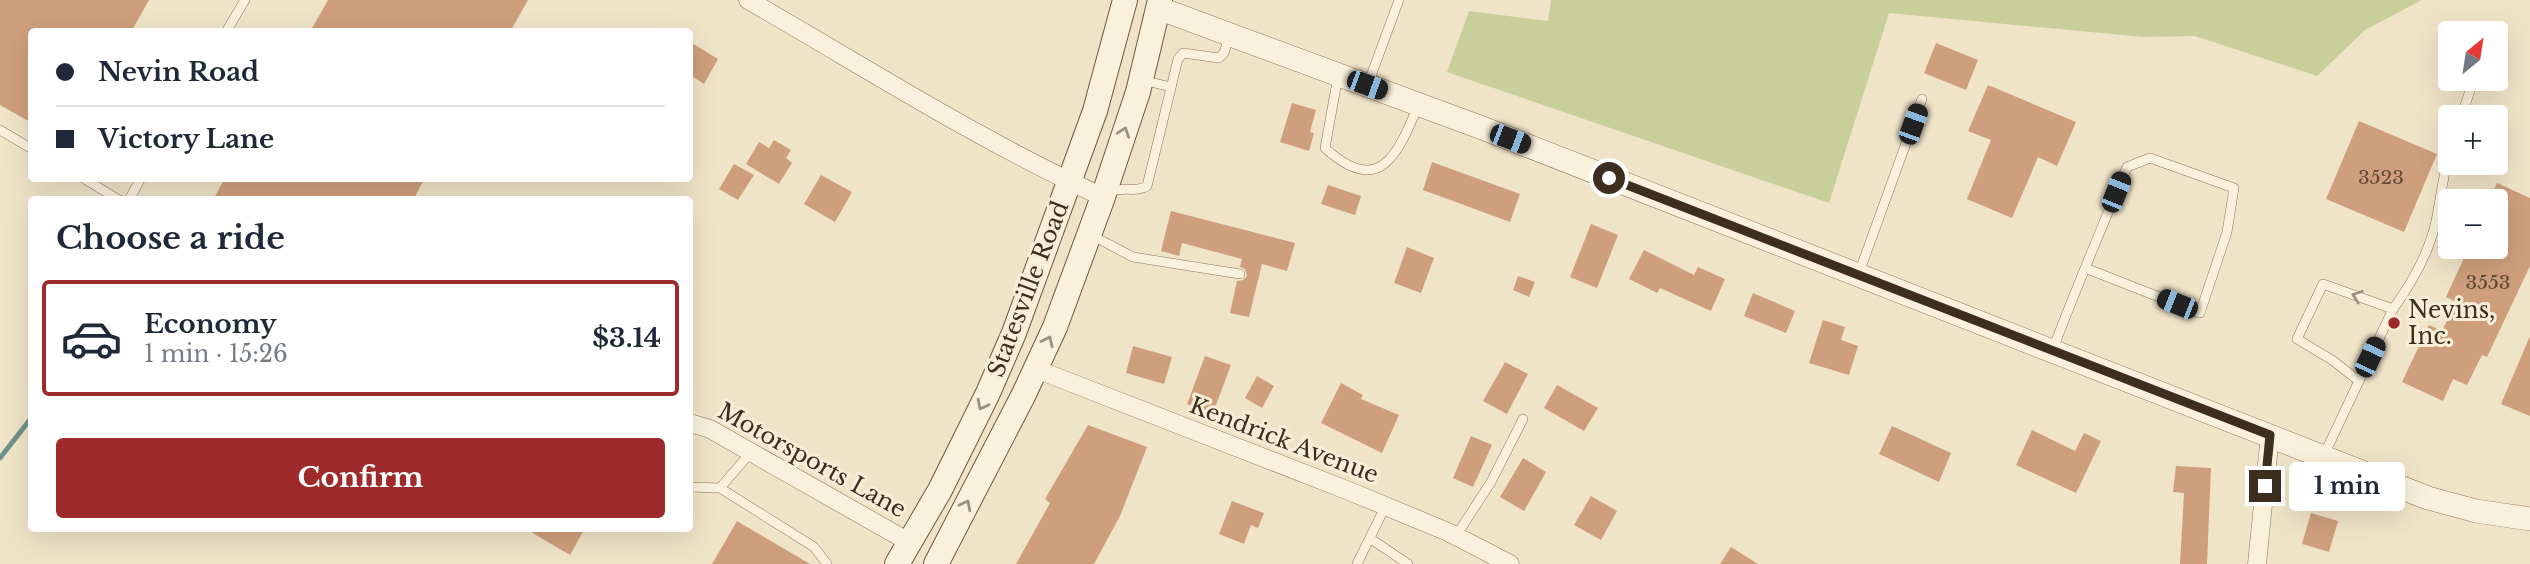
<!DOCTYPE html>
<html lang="en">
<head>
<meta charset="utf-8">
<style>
	body { margin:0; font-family:"Libre Baskerville",serif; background:#f6f6f7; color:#1f2937; height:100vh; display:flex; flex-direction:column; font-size:26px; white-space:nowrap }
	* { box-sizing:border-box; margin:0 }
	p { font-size:23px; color:#747a83 }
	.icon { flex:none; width:38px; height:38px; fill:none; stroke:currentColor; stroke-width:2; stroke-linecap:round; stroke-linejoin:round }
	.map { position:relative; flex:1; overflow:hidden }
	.drawer { position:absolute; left:28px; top:196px; width:665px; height:336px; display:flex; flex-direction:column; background:#fff; border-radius:7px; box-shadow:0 7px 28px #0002 }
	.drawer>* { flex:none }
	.hud { position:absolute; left:28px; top:28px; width:665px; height:154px; border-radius:7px; box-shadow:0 7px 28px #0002; display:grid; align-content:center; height:154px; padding:0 28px; background:#fff }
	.needle { width:46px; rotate:30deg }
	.buttons { position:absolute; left:2438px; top:21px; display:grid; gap:14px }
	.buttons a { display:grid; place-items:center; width:70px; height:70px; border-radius:7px; background:#fff; box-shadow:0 7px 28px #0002; font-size:35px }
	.end { position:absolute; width:32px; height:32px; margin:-16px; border:9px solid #3d2e20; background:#fff; box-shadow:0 0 0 4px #fff }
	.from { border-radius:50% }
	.bubble { position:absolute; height:49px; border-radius:7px; background:#fff; box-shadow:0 7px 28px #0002; font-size:23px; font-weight:800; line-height:49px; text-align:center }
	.car { position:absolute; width:21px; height:42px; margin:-21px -10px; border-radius:9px; box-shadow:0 0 5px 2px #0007; background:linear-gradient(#222 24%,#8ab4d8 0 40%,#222 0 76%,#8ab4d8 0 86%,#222 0) }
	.hud b { display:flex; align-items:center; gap:24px; height:66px; font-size:26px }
	.hud b+b { border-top:2px solid #e0e1e3 }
	.hud i { width:18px; height:18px; background:#1f2937 }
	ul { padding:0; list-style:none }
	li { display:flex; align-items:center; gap:21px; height:116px; margin:0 14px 10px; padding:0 14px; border:4px solid transparent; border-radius:7px }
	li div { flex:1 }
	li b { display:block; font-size:26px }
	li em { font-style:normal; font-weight:800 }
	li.on { border-color:#9e2a2b }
	li>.icon { width:63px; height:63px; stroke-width:1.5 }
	h2 { padding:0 28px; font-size:32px; line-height:84px }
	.cta { display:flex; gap:14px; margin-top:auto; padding:14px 28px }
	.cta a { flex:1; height:80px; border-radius:7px; background:#9e2a2b; color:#fff; font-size:28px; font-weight:800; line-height:80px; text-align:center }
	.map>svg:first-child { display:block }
	.green { fill:#c9cf9b }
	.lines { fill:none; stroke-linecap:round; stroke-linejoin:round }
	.stream { stroke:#6f938a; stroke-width:5 }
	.building { fill:#cf9f7d }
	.service-casing { stroke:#8d765c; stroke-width:10 }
	.minor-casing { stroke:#8d765c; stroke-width:19 }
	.tertiary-casing { stroke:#8d765c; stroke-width:24 }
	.secondary-casing { stroke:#6f573f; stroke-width:26 }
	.service { stroke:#faf1dc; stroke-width:9 }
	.minor { stroke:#faf1dc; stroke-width:18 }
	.tertiary { stroke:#faf1dc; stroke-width:23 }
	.secondary { stroke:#faf1dc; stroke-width:24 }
	.oneway { stroke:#9c907e }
	.route { stroke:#3d2e20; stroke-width:9 }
	.poi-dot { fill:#9e2a2b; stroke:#f7eed8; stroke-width:2.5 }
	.labels { text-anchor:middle; stroke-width:6; stroke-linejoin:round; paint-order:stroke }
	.number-label { font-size:19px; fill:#624a37 }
	.street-label { font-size:23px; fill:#3d2e20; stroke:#f7eed8 }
	.poi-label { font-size:23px; fill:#3d2e20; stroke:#f7eed8; text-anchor:start }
</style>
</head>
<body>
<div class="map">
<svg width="2530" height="564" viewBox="0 0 2530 564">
	<rect width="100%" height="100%" fill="#f0e4c8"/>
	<path class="green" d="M 1551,0 L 2422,0 L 2365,30 L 2317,76 L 2195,36 L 2144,37 L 1889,13 L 1829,203 L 1447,72 L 1469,11 L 1548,21 Z"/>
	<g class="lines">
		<path class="stream" d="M 0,458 L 32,417"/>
	</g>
	<g class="building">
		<path d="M 0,0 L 149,0 L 131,32 L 32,32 L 32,123 L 0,105 Z"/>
		<path d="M 328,0 L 528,0 L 510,32 L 310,32 Z"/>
		<path d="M 690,42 L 718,59 L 704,84 L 690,75 Z"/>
		<path d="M 1936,43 L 1978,60 L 1966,90 L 1924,73 Z"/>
		<path d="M 1988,85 L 2076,122 L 2057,166 L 2038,157 L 2012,218 L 1967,199 L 1991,140 L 1968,131 Z"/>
		<path d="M 1292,103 L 1316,110 L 1310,132 L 1314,133 L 1309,151 L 1280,142 Z"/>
		<path d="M 2359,121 L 2437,154 L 2404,232 L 2326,199 Z"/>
		<path d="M 774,140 L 791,150 L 786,158 L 792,163 L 779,184 L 746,164 L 759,142 L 769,148 Z"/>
		<path d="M 1432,162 L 1520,194 L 1510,222 L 1423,190 Z"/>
		<path d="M 734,164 L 754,175 L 738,200 L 719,189 Z"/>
		<path d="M 821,175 L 852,192 L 835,222 L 804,204 Z"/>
		<path d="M 225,178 L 425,178 L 413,200 L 213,200 Z"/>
		<path d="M 2497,183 L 2530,198 L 2530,266 L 2487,357 L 2482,355 L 2467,385 L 2453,379 L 2443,401 L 2402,382 L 2429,325 L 2442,331 L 2456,302 L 2446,297 L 2469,247 L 2496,247 L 2496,201 L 2488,201 Z"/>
		<path d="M 1328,185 L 1361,196 L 1355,215 L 1321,204 Z"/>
		<path d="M 1171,211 L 1295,243 L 1287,271 L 1262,264 L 1249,317 L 1230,313 L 1237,281 L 1243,280 L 1247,276 L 1245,269 L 1240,267 L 1242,259 L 1182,243 L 1179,256 L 1161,251 Z"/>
		<path d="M 1591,224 L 1618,235 L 1597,288 L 1570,277 Z"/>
		<path d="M 1407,247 L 1434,258 L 1421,293 L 1394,283 Z"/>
		<path d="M 1644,250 L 1694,275 L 1698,267 L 1725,279 L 1711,311 L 1660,288 L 1657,293 L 1629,279 Z"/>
		<path d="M 1518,276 L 1535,282 L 1529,297 L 1513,290 Z"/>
		<path d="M 1753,293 L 1795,311 L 1786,333 L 1744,316 Z"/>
		<path d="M 1823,320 L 1845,327 L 1841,340 L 1858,346 L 1849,375 L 1809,363 Z"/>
		<path d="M 2530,336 L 2530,416 L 2501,404 Z"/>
		<path d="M 1133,346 L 1172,357 L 1164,384 L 1126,373 Z"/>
		<path d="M 1205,356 L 1231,365 L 1213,413 L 1187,404 Z"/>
		<path d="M 1505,362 L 1528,374 L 1507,414 L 1483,401 Z"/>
		<path d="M 1257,376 L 1274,386 L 1262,408 L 1245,398 Z"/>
		<path d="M 1341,383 L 1363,395 L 1361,399 L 1399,415 L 1382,453 L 1321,423 Z"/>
		<path d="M 1557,385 L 1598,408 L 1584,431 L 1544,408 Z"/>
		<path d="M 1088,425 L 1147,447 L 1120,516 L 1094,564 L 1016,564 L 1050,503 L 1045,499 Z"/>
		<path d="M 1892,426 L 1951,453 L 1939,482 L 1879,454 Z"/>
		<path d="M 2032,430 L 2075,451 L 2084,433 L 2101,441 L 2076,493 L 2016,465 Z"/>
		<path d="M 1471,436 L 1492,445 L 1473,487 L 1453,478 Z"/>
		<path d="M 1523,458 L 1546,472 L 1524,511 L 1500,497 Z"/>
		<path d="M 2176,466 L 2211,468 L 2207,564 L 2180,564 L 2184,493 L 2173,492 Z"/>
		<path d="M 1591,496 L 1617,511 L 1601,540 L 1574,525 Z"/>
		<path d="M 1232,501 L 1264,513 L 1258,528 L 1251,525 L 1244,544 L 1219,534 Z"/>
		<path d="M 2311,513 L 2338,521 L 2329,552 L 2302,544 Z"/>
		<path d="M 737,521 L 810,564 L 712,564 Z"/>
		<path d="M 524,528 L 585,528 L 570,555 Z"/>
		<path d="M 1731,547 L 1758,564 L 1720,564 Z"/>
	</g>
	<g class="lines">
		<defs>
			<g id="service">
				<path d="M 226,32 L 245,0"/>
				<path d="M 1338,76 L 1325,148 C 1379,197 1397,156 1418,106"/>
				<path d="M 1142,80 L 1171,87"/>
				<path d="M 1368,84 L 1399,0"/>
				<path d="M 2461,117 L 2474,79"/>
				<path d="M 0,130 L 32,149"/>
				<path d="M 83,178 L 119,200"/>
				<path d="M 1110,192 C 1122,186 1137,193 1147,186 L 1178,59 L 1183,53 L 1219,58 L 1224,53 L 1229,37"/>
				<path d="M 129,200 L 141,178"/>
				<path d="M 1091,235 L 1133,257 L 1240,274"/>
				<path d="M 1859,273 L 1922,99"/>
				<path d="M 2393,309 C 2412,283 2429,253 2436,221 C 2441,197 2443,175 2450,151"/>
				<path d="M 2053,349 C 2076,288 2102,227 2127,167 L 2150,158 L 2234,188 L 2227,232 L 2200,313 L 2085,268"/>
				<path d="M 2324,455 L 2393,309 L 2323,284 L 2297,339 L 2332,360 L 2359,381"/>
				<path d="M 690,487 L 720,488 L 751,452"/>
				<path d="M 720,488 L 814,547 L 827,564"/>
				<path d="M 1456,536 L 1491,482 L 1523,419"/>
				<path d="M 1371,539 L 1408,564"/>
				<path d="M 1357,564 L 1385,507"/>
			</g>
			<g id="minor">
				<path d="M 748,0 C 865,67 980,141 1103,197"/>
				<path d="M 1036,369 L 1349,491 L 1448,532 L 1510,564"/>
				<path d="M 690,423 L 710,429 L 909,542"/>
				<path d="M 2257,564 L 2270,435"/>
			</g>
			<path id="tertiary" d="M 1158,8 L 1485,129 L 2428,498 L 2476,511 L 2530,519"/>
			<g id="secondary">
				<path d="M 897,564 L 940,490 L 988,393 L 1014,333 L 1095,111 L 1125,0"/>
				<path d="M 936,564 L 1024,394 L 1055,327 L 1103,197 L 1138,92 L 1160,0"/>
			</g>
		</defs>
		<use href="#service" class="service-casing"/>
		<use href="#minor" class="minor-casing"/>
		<use href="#tertiary" class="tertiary-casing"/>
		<use href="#secondary" class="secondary-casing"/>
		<use href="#service" class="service"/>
		<use href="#minor" class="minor"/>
		<use href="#tertiary" class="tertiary"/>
		<use href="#secondary" class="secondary"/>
	</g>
	<defs><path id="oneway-chevron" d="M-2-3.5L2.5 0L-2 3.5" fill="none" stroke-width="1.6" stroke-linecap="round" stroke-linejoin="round" transform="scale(1.75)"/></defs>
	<g class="oneway">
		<use href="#oneway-chevron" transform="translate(1124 132) rotate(-71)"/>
		<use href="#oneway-chevron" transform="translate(2357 296) rotate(-160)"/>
		<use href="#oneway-chevron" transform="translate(1048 341) rotate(-65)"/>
		<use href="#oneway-chevron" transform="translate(982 405) rotate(117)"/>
		<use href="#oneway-chevron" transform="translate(966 505) rotate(-63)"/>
	</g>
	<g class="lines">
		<path class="route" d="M 1609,178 L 2270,435 L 2265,486"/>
	</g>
	<circle class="poi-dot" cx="2394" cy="323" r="7"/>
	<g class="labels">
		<g class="number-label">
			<text x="2381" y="184">3523</text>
			<text x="2488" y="289">3553</text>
		</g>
		<g class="street-label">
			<text transform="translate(1028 289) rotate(-69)" y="8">Statesville Road</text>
			<text transform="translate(1284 440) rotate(21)" y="8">Kendrick Avenue</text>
			<text transform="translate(812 460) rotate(29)" y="8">Motorsports Lane</text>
		</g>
		<g class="poi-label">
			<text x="2408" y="318">Nevins,<tspan x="2408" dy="26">Inc.</tspan></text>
		</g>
	</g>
</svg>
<div class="buttons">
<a><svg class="needle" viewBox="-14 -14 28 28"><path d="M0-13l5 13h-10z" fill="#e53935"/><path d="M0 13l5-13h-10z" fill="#747a83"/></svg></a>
<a>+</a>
<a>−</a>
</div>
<i class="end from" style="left:1609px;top:178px"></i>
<i class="end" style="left:2265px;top:486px"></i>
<div class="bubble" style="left:2289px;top:462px;width:116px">1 min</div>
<i class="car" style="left:1367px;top:85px;rotate:110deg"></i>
<i class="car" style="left:1913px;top:124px;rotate:20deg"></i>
<i class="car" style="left:1510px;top:139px;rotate:111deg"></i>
<i class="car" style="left:2116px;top:192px;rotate:22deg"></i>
<i class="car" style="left:2177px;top:304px;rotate:292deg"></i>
<i class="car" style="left:2370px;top:357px;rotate:25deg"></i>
<div class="hud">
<b><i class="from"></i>Nevin Road</b>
<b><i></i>Victory Lane</b>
</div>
<section class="drawer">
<h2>Choose a ride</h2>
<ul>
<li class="on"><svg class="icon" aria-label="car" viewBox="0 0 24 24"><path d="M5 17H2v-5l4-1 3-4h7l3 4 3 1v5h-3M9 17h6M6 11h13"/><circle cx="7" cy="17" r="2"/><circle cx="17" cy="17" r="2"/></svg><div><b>Economy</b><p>1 min · 15:26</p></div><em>$3.14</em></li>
</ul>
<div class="cta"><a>Confirm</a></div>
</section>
</div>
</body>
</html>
